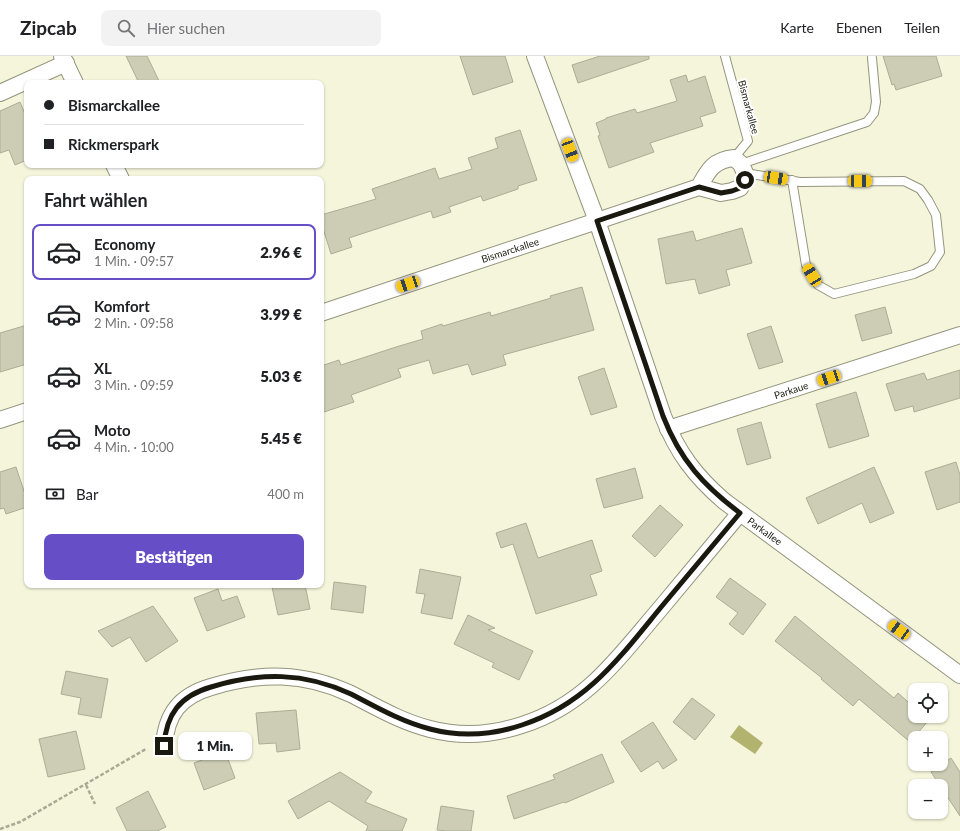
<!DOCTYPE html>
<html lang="de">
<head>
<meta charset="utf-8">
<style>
	body { margin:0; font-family:Lato,sans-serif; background:#f2f2f2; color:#202124; height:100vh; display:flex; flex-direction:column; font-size:15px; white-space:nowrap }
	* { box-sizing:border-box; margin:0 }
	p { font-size:13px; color:#757577 }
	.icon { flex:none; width:22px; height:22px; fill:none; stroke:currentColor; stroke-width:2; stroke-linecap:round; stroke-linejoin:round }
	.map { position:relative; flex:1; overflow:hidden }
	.drawer { position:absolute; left:24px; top:120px; width:300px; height:412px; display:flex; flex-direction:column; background:#fff; border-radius:8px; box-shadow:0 1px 3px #0004 }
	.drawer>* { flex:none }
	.guide { position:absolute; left:24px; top:24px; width:300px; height:88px; border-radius:8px; box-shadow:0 1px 3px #0004; display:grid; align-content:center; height:88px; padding:0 20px; background:#fff }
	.fabs { position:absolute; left:908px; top:627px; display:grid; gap:8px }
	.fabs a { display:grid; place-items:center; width:40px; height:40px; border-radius:8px; background:#fff; box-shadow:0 1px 3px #0004; font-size:20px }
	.end { position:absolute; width:18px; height:18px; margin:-9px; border:5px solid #191910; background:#fff; box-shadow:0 0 0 2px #fff }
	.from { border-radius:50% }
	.bubble { position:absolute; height:28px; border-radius:8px; background:#fff; box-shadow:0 1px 3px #0004; font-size:13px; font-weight:800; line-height:28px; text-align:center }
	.car { position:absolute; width:12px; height:24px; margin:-12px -6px; border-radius:5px; box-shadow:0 0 3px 1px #0007; background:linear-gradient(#f5c518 24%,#345 0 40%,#f5c518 0 76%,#345 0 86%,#f5c518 0) }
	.guide b { display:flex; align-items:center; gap:14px; height:38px; font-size:15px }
	.guide b+b { border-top:1px solid #e0e0e0 }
	.guide i { width:10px; height:10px; background:#202124 }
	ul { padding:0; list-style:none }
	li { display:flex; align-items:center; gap:12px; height:56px; margin:0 8px 6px; padding:0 12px; border:2px solid transparent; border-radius:8px }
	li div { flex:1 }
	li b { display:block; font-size:15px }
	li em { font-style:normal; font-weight:800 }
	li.on { border-color:#664ec7 }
	li>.icon { width:36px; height:36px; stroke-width:1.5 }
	h2 { padding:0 20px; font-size:18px; line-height:48px }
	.pay { display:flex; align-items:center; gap:10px; height:44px; padding:0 20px; font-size:15px }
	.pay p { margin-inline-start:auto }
	.action { display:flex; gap:8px; margin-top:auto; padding:8px 20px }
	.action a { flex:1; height:46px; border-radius:8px; background:#664ec7; color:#fff; font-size:16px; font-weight:800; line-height:46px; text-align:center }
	header { display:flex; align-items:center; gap:24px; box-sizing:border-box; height:56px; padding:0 20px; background:#fff; border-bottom:1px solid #e0e0e0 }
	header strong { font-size:19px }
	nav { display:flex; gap:22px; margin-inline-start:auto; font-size:14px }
	.search { width:280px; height:36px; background:#f2f2f2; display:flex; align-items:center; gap:10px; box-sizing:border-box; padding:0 14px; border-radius:8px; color:#757577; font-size:15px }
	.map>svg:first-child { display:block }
	.water { fill:#b3b370 }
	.building { fill:#cccdb4; stroke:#adad96 }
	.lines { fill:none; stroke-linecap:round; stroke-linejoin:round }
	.service-casing { stroke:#95957e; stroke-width:10 }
	.minor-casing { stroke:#95957e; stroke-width:18 }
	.path { stroke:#a9a996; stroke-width:2.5; stroke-dasharray:4 2; stroke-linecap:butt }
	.service { stroke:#fff; stroke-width:8 }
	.minor { stroke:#fff; stroke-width:16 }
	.route { stroke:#191910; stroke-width:5 }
	.labels { text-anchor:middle; stroke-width:4; stroke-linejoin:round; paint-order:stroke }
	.street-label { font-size:10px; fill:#191910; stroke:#fff }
</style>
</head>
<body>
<header>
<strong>Zipcab</strong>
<div class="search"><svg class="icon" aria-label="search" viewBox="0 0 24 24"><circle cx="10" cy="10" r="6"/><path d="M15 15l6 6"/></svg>Hier suchen</div>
<nav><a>Karte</a><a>Ebenen</a><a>Teilen</a></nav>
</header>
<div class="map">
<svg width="960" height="775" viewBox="0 0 960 775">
	<rect width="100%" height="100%" fill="#f5f5dc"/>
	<path class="water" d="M 739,669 L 763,687 L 755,698 L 730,681 Z"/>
	<g class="building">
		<path d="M 126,0 L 147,0 L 160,27 L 139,27 Z"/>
		<path d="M 460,0 L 505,0 L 513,26 L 473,39 Z"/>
		<path d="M 600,0 L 649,0 L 649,3 L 578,27 L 572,9 Z"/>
		<path d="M 883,0 L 936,0 L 942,20 L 896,34 L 894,28 L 892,29 Z"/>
		<path d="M 686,19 L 688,26 L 705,20 L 716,56 L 700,61 L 703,70 L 650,87 L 654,96 L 609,112 L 598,80 L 600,79 L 596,67 L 606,63 L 606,62 L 635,53 L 637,57 L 677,45 L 670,24 Z"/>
		<path d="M 20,46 L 27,63 L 27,104 L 15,109 L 9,94 L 0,97 L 0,55 Z"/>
		<path d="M 520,74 L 537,124 L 518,130 L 518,133 L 483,145 L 481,140 L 449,151 L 451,156 L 433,162 L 431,155 L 349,182 L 352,191 L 331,198 L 321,166 L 321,159 L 376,143 L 372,133 L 435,112 L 439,123 L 472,113 L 468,102 L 498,92 L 495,82 Z"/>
		<path d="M 742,172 L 752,207 L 726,214 L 730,229 L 699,238 L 695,223 L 666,228 L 658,183 L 693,175 L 696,185 Z"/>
		<path d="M 582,231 L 594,274 L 503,299 L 506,309 L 472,319 L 468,308 L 433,318 L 429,304 L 398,313 L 401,321 L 351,339 L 354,346 L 321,357 L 321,310 L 339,304 L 341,309 L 396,291 L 423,283 L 421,275 L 442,268 L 443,270 L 490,256 L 491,260 L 551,242 L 550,240 Z"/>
		<path d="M 885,251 L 892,277 L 862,285 L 855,259 Z"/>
		<path d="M 27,269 L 27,308 L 0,316 L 0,277 Z"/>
		<path d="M 771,270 L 783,306 L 759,313 L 747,278 Z"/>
		<path d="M 604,312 L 617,351 L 591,359 L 578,321 Z"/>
		<path d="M 960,314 L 960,342 L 914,356 L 913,350 L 895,355 L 886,328 L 924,317 L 927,324 Z"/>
		<path d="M 856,336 L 869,380 L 829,392 L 816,348 Z"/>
		<path d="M 761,366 L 771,402 L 747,409 L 737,373 Z"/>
		<path d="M 956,406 L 960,419 L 960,446 L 937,454 L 925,416 Z"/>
		<path d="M 16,411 L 27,444 L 27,451 L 6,458 L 4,452 L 0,453 L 0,416 Z"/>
		<path d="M 874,411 L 894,457 L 870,467 L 862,447 L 818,468 L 806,442 Z"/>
		<path d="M 635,412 L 643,442 L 604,452 L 596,423 Z"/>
		<path d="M 660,449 L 683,469 L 655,501 L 632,480 Z"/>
		<path d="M 526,467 L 538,502 L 592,484 L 602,515 L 590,519 L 597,539 L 536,558 L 513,488 L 501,492 L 496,477 Z"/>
		<path d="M 420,513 L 461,521 L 452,563 L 421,557 L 425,538 L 416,537 Z"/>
		<path d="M 730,522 L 766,548 L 743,579 L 729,568 L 738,557 L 716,541 Z"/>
		<path d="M 334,526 L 366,530 L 363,557 L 331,553 Z"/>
		<path d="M 283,529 L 305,529 L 310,553 L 278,559 L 272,531 Z"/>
		<path d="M 218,533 L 222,545 L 237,540 L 245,561 L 207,575 L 194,542 Z"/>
		<path d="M 153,550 L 178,585 L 146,606 L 130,581 L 112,591 L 98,575 Z"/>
		<path d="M 468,559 L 495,572 L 488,574 L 533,595 L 519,624 L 492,611 L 494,607 L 454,588 Z"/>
		<path d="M 795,560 L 894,642 L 898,637 L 915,652 L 915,660 L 924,660 L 929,664 L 910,686 L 859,643 L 853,650 L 821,623 L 822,622 L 775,585 Z"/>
		<path d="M 66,615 L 108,623 L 101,662 L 78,658 L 81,642 L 61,638 Z"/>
		<path d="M 692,642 L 715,659 L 695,684 L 673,666 Z"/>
		<path d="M 296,654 L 300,693 L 277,696 L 276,687 L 259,688 L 256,657 Z"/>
		<path d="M 653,666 L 677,704 L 663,713 L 658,705 L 641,716 L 621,686 Z"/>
		<path d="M 76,675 L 85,713 L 48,721 L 39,683 Z"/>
		<path d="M 225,695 L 235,722 L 204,734 L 194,707 Z"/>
		<path d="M 602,698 L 614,726 L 565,747 L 564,746 L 514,763 L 507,740 L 555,723 L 553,719 Z"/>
		<path d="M 951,702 L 960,716 L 960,760 L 931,716 Z"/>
		<path d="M 340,716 L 372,736 L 365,746 L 407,763 L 402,775 L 366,775 L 368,770 L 329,745 L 298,763 L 288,745 Z"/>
		<path d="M 148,735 L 166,771 L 157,775 L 127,775 L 116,752 Z"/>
		<path d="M 441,750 L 474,755 L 471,775 L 447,775 L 437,774 Z"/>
	</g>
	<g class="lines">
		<defs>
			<g id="service">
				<path d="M 725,0 L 748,85 L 734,102"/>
				<path d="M 741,108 L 867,66 L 874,57 L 876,46 L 872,2"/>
				<path d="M 745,117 L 800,126 L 904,125 L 920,133 L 928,144 L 936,159 L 940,196 L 931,210 L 914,218 L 834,238 L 818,229 L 806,209 L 792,124"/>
			</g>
			<g id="minor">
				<path d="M 62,0 L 75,27"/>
				<path d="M 535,0 L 597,165 L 663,360 C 677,396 695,420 724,445 L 960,619"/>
				<path d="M 0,37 L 66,7"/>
				<path d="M 114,109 L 121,123"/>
				<path d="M 321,257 L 699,131 L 721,137 L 732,135 L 740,132 L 745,124 L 745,117 L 741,108 L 734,102 C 713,104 708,115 699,131"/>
				<path d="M 0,364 L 27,355"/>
				<path d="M 668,373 L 960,279"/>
				<path d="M 164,690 C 166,658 180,640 211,631 C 260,616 304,616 351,638 C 376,651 402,666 430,673 C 460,681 492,679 522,669 C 586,649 618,602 660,553 C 687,521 713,489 740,457"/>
			</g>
		</defs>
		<use href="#service" class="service-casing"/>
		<use href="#minor" class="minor-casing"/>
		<g class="path">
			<path d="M 86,729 L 95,748"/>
			<path d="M 0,773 L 20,766 L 146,693"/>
		</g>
		<use href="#service" class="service"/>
		<use href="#minor" class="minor"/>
	</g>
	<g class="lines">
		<path class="route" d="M 164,690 C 166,658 180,640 211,631 C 260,616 304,616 351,638 C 376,651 402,666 430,673 C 460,681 492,679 522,669 C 587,648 620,601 662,550 C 688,519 714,488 740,457 C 704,430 680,404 663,360 L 597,165 L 699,131 L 721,137 L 732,135 L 740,132 L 745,124"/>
	</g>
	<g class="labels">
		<g class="street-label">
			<text transform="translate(749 51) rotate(75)" y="4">Bismarkallee</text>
			<text transform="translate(510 194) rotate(-18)" y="4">Bismarckallee</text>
			<text transform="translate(791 334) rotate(-18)" y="4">Parkaue</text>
			<text transform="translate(765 475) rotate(36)" y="4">Parkallee</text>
		</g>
	</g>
</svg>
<div class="fabs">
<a><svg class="icon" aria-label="locate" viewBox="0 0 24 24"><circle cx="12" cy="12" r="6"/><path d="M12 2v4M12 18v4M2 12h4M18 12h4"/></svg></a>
<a>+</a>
<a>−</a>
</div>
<i class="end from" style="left:745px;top:124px"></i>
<i class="end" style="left:164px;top:690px"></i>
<div class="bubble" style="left:178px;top:676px;width:74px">1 Min.</div>
<i class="car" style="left:570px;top:94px;rotate:159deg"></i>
<i class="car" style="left:776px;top:122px;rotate:99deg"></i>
<i class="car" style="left:860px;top:125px;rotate:90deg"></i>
<i class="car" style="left:812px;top:219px;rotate:329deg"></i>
<i class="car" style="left:408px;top:228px;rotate:251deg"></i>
<i class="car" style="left:829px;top:322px;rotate:252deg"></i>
<i class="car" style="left:899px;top:574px;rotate:306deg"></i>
<div class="guide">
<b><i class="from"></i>Bismarckallee</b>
<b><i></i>Rickmerspark</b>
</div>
<section class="drawer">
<h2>Fahrt wählen</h2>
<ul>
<li class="on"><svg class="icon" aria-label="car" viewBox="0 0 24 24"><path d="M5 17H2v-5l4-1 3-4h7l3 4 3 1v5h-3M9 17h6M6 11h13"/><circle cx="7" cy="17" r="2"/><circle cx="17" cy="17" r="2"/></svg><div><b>Economy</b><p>1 Min. · 09:57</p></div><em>2.96 €</em></li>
<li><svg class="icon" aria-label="car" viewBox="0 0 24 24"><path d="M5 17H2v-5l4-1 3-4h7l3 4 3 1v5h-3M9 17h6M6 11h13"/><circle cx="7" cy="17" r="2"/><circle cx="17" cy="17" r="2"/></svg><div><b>Komfort</b><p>2 Min. · 09:58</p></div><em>3.99 €</em></li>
<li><svg class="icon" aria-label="car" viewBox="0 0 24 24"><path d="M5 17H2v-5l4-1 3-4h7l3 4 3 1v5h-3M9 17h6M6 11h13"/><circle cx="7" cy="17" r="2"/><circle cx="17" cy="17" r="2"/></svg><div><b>XL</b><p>3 Min. · 09:59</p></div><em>5.03 €</em></li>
<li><svg class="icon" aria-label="car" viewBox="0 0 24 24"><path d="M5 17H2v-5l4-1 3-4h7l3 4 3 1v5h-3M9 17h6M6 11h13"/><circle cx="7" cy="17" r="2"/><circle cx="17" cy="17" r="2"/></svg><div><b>Moto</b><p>4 Min. · 10:00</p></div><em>5.45 €</em></li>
</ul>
<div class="pay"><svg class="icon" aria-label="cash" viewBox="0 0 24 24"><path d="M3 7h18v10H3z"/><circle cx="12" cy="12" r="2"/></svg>Bar<p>400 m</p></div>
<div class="action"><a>Bestätigen</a></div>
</section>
</div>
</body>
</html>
